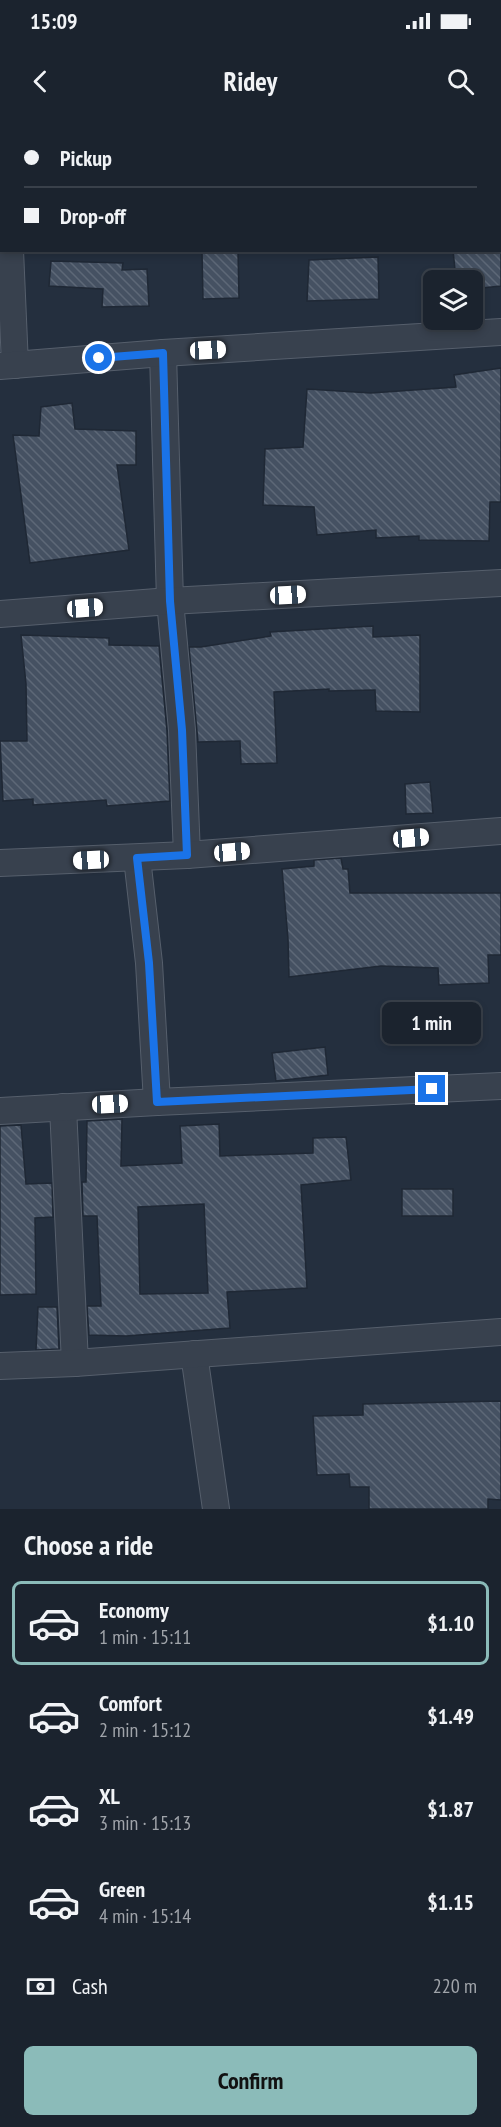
<!DOCTYPE html>
<html lang="en">
<head>
<meta charset="utf-8">
<style>
	body { margin:0; font-family:"PT Sans Narrow",sans-serif; background:#282f3a; color:#f1f3f6; height:100vh; display:flex; flex-direction:column; font-size:22px; white-space:nowrap }
	* { box-sizing:border-box; margin:0 }
	p { font-size:20px; color:#a0a4aa }
	.icon { flex:none; width:33px; height:33px; fill:none; stroke:currentColor; stroke-width:2; stroke-linecap:round; stroke-linejoin:round }
	.map { position:relative; height:1389px; overflow:hidden }
	.side { display:flex; flex-direction:column; background:#1b232e; flex:1 }
	.side>* { flex:none }
	.hud { position:absolute; left:0px; top:0px; width:501px; height:132px; box-shadow:0 3px 9px #0003,0 0 0 2px #39404a; display:grid; align-content:center; height:132px; padding:0 24px; background:#1b232e }
	.buttons { position:absolute; left:423px; top:150px; display:grid; gap:12px }
	.buttons a { display:grid; place-items:center; width:60px; height:60px; border-radius:9px; background:#1b232e; box-shadow:0 3px 9px #0003,0 0 0 2px #39404a; font-size:30px }
	.end { position:absolute; width:27px; height:27px; margin:-14px; border:8px solid #1a73e8; background:#fff; box-shadow:0 0 0 3px #fff }
	.from { border-radius:50% }
	.bubble { position:absolute; height:42px; border-radius:9px; background:#1b232e; box-shadow:0 3px 9px #0003,0 0 0 2px #39404a; font-size:20px; font-weight:800; line-height:42px; text-align:center }
	.car { position:absolute; width:18px; height:36px; margin:-18px -9px; border-radius:8px; box-shadow:0 0 4px 2px #0007; background:linear-gradient(#fff 24%,#345 0 40%,#fff 0 76%,#345 0 86%,#fff 0) }
	.hud b { display:flex; align-items:center; gap:21px; height:57px; font-size:22px }
	.hud b+b { border-top:2px solid #39404a }
	.hud i { width:15px; height:15px; background:#f1f3f6 }
	ul { padding:0; list-style:none }
	li { display:flex; align-items:center; gap:18px; height:84px; margin:0 12px 9px; padding:0 12px; border:3px solid transparent; border-radius:9px }
	li div { flex:1 }
	li b { display:block; font-size:22px }
	li em { font-style:normal; font-weight:800 }
	li.on { border-color:#8bbbb9 }
	li>.icon { width:54px; height:54px; stroke-width:1.5 }
	h2 { padding:0 24px; font-size:27px; line-height:72px }
	.pay { display:flex; align-items:center; gap:15px; height:66px; padding:0 24px; font-size:22px }
	.pay p { margin-inline-start:auto }
	.primary-button { display:flex; gap:12px; margin-top:auto; padding:12px 24px }
	.primary-button a { flex:1; height:69px; border-radius:9px; background:#8bbbb9; color:#111; font-size:24px; font-weight:800; line-height:69px; text-align:center }
	.status { display:flex; justify-content:space-between; align-items:center; height:42px; padding:0 30px; background:#1b232e; direction:ltr }
	.status svg { height:16px; fill:currentColor }
	header { display:flex; justify-content:space-between; align-items:center; height:78px; padding:0 24px; background:#1b232e; font-size:27px; font-weight:800 }
	.map>svg:first-child { display:block }
	.building { fill:url(#building-back-hatch); stroke:#1f2835; stroke-width:1.5; fill-rule:evenodd }
	.lines { fill:none; stroke-linecap:round; stroke-linejoin:round }
	.minor-casing { stroke:#565f6c; stroke-width:28 }
	.minor { stroke:#38414e; stroke-width:26 }
	.route { stroke:#1a73e8; stroke-width:8 }
</style>
</head>
<body>
<div class="status"><b>15:09</b><svg viewBox="0 0 49 12"><path d="M0 12V9h3v3zM5 12V6h3v6zM10 12V3h3v9zM15 12V0h3v12zM26 1h20v11H26zM47 4h2v5h-2z"/></svg></div>
<header><svg class="icon" aria-label="back" viewBox="0 0 24 24"><path d="M15 5l-7 7 7 7"/></svg>Ridey<svg class="icon" aria-label="search" viewBox="0 0 24 24"><circle cx="10" cy="10" r="6"/><path d="M15 15l6 6"/></svg></header>
<div class="map">
<svg width="501" height="1389" viewBox="0 0 501 1389">
	<defs>
		<pattern id="building-back-hatch" width="6" height="6" patternUnits="userSpaceOnUse" patternTransform="scale(1.5)"><rect width="6" height="6" fill="#455162"/><path d="M-1 5l2 2M0 0l6 6M5-1l2 2" fill="none" stroke="#5d6877"/></pattern>
	</defs>
	<rect width="100%" height="100%" fill="#242f3e"/>
	<g class="building">
		<path d="M 453,130 L 501,130 L 501,166 L 472,169 L 472,160 L 456,160 Z"/>
		<path d="M 238,131 L 239,178 L 203,179 L 202,132 Z"/>
		<path d="M 378,137 L 379,179 L 307,181 L 309,140 Z"/>
		<path d="M 51,141 L 123,143 L 122,150 L 147,149 L 149,186 L 102,187 L 103,169 L 49,166 Z"/>
		<path d="M 501,248 L 501,382 L 490,382 L 489,421 L 419,420 L 419,416 L 376,418 L 376,410 L 317,415 L 314,387 L 263,385 L 265,329 L 303,327 L 307,269 L 371,273 L 456,267 L 454,255 Z"/>
		<path d="M 72,283 L 75,309 L 136,311 L 136,345 L 117,345 L 129,430 L 30,443 L 13,315 L 39,316 L 41,287 Z"/>
		<path d="M 373,506 L 373,517 L 420,515 L 420,592 L 376,591 L 375,570 L 329,571 L 329,569 L 274,572 L 277,643 L 241,644 L 240,621 L 198,622 L 189,527 L 201,527 L 271,516 L 270,512 Z"/>
		<path d="M 21,515 L 109,518 L 109,525 L 159,526 L 167,611 L 170,681 L 107,686 L 106,680 L 33,685 L 33,679 L 3,681 L 0,621 L 27,621 L 26,564 Z"/>
		<path d="M 430,662 L 433,693 L 406,694 L 405,664 Z"/>
		<path d="M 341,738 L 343,749 L 348,749 L 350,773 L 501,773 L 501,835 L 488,835 L 489,863 L 439,865 L 438,848 L 381,846 L 289,857 L 288,819 L 282,749 L 314,746 L 314,740 Z"/>
		<path d="M 325,927 L 328,955 L 276,961 L 272,933 Z"/>
		<path d="M 122,999 L 121,1046 L 182,1043 L 180,1006 L 219,1004 L 220,1036 L 313,1033 L 313,1018 L 346,1017 L 351,1060 L 301,1065 L 307,1168 L 227,1172 L 230,1208 L 126,1216 L 89,1215 L 87,1186 L 101,1186 L 97,1096 L 83,1096 L 82,1062 L 86,1062 L 87,1001 ZM 204,1084 L 208,1173 L 140,1174 L 138,1087 Z"/>
		<path d="M 21,1005 L 26,1064 L 52,1063 L 53,1097 L 35,1098 L 36,1174 L 0,1175 L 0,1006 Z"/>
		<rect x="402" y="1069" width="51" height="27"/>
		<path d="M 38,1187 L 57,1187 L 59,1229 L 36,1230 Z"/>
		<path d="M 501,1281 L 501,1380 L 488,1379 L 488,1389 L 369,1389 L 369,1367 L 350,1367 L 349,1354 L 317,1355 L 313,1296 L 363,1295 L 363,1284 Z"/>
	</g>
	<g class="lines">
		<defs>
			<g id="minor">
				<path d="M 5,0 L 5,2"/>
				<path d="M 10,130 L 15,245"/>
				<path d="M 163,233 L 170,481 L 182,610 L 187,735"/>
				<path d="M 0,246 L 163,233 L 501,212"/>
				<path d="M 0,494 L 170,481 L 501,463"/>
				<path d="M 137,738 L 149,843 L 157,982"/>
				<path d="M 0,743 L 187,735 L 501,711"/>
				<path d="M 63,987 L 75,1243"/>
				<path d="M 0,991 L 157,982 L 501,966"/>
				<path d="M 194,1234 L 216,1389"/>
				<path d="M 0,1246 L 75,1243 L 501,1212"/>
			</g>
		</defs>
		<use href="#minor" class="minor-casing"/>
		<use href="#minor" class="minor"/>
	</g>
	<g class="lines">
		<path class="route" d="M 99,238 L 163,233 L 170,481 L 182,610 L 187,735 L 137,738 L 149,843 L 157,982 L 432,969"/>
	</g>
</svg>
<div class="buttons">
<a><svg class="icon" aria-label="layers" viewBox="0 0 24 24"><path d="M12 4l9 5-9 5-9-5zM3 14l9 5 9-5"/></svg></a>
</div>
<i class="end from" style="left:99px;top:238px"></i>
<i class="end" style="left:432px;top:969px"></i>
<div class="bubble" style="left:382px;top:882px;width:99px">1 min</div>
<i class="car" style="left:208px;top:230px;rotate:87deg"></i>
<i class="car" style="left:288px;top:475px;rotate:87deg"></i>
<i class="car" style="left:85px;top:488px;rotate:86deg"></i>
<i class="car" style="left:411px;top:718px;rotate:85deg"></i>
<i class="car" style="left:232px;top:732px;rotate:85deg"></i>
<i class="car" style="left:91px;top:740px;rotate:267deg"></i>
<i class="car" style="left:110px;top:984px;rotate:87deg"></i>
<div class="hud">
<b><i class="from"></i>Pickup</b>
<b><i></i>Drop-off</b>
</div>
</div>
<section class="side">
<h2>Choose a ride</h2>
<ul>
<li class="on"><svg class="icon" aria-label="car" viewBox="0 0 24 24"><path d="M5 17H2v-5l4-1 3-4h7l3 4 3 1v5h-3M9 17h6M6 11h13"/><circle cx="7" cy="17" r="2"/><circle cx="17" cy="17" r="2"/></svg><div><b>Economy</b><p>1 min · 15:11</p></div><em>$1.10</em></li>
<li><svg class="icon" aria-label="car" viewBox="0 0 24 24"><path d="M5 17H2v-5l4-1 3-4h7l3 4 3 1v5h-3M9 17h6M6 11h13"/><circle cx="7" cy="17" r="2"/><circle cx="17" cy="17" r="2"/></svg><div><b>Comfort</b><p>2 min · 15:12</p></div><em>$1.49</em></li>
<li><svg class="icon" aria-label="car" viewBox="0 0 24 24"><path d="M5 17H2v-5l4-1 3-4h7l3 4 3 1v5h-3M9 17h6M6 11h13"/><circle cx="7" cy="17" r="2"/><circle cx="17" cy="17" r="2"/></svg><div><b>XL</b><p>3 min · 15:13</p></div><em>$1.87</em></li>
<li><svg class="icon" aria-label="car" viewBox="0 0 24 24"><path d="M5 17H2v-5l4-1 3-4h7l3 4 3 1v5h-3M9 17h6M6 11h13"/><circle cx="7" cy="17" r="2"/><circle cx="17" cy="17" r="2"/></svg><div><b>Green</b><p>4 min · 15:14</p></div><em>$1.15</em></li>
</ul>
<div class="pay"><svg class="icon" aria-label="cash" viewBox="0 0 24 24"><path d="M3 7h18v10H3z"/><circle cx="12" cy="12" r="2"/></svg>Cash<p>220 m</p></div>
<div class="primary-button"><a>Confirm</a></div>
</section>
</body>
</html>
